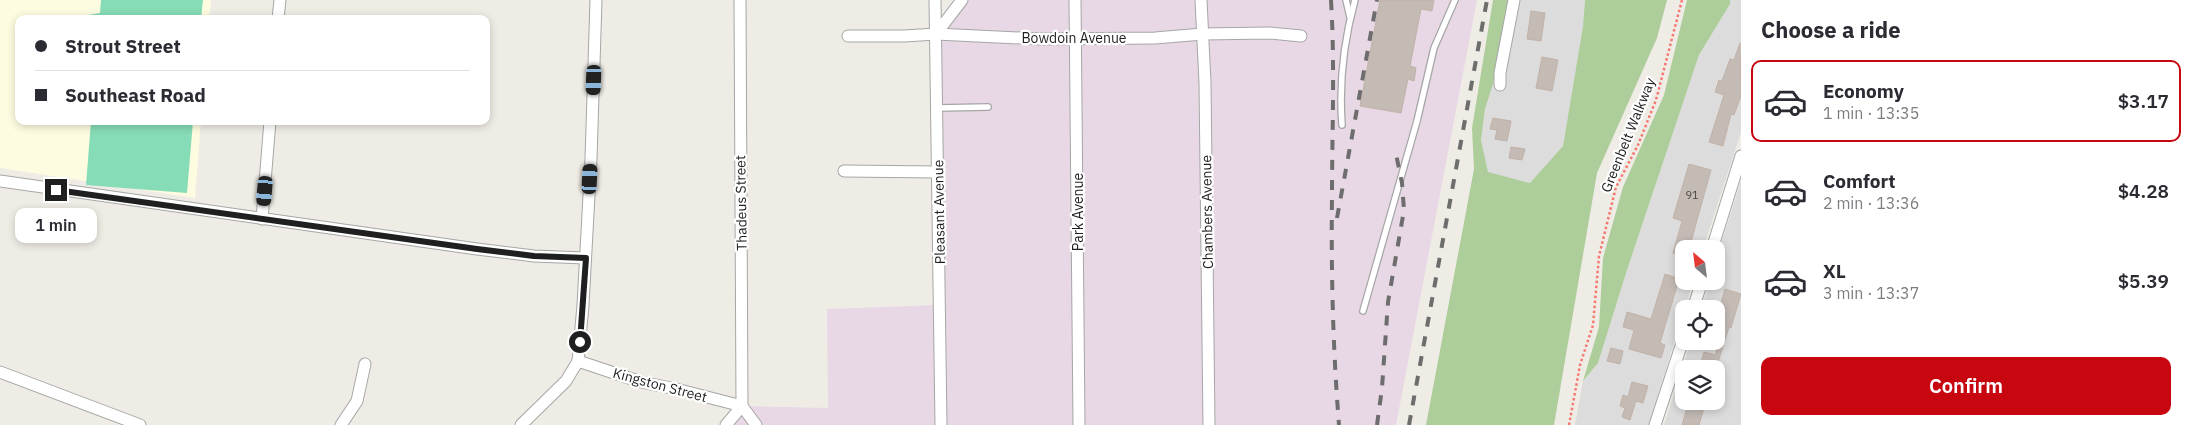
<!DOCTYPE html>
<html lang="en">
<head>
<meta charset="utf-8">
<style>
	body { margin:0; font-family:"IBM Plex Sans",sans-serif; background:#f2f2f3; color:#2b2b33; height:100vh; display:flex; flex-direction:column; font-size:19px; white-space:nowrap }
	* { box-sizing:border-box; margin:0 }
	p { font-size:16px; color:#7c7c81 }
	.icon { flex:none; width:28px; height:28px; fill:none; stroke:currentColor; stroke-width:2; stroke-linecap:round; stroke-linejoin:round }
	.map { position:relative; flex:1; overflow:hidden }
	.sheet { display:flex; flex-direction:column; background:#fff; width:450px }
	.sheet>* { flex:none }
	.hud { position:absolute; left:15px; top:15px; width:475px; height:110px; border-radius:10px; box-shadow:0 2px 8px #0003; display:grid; align-content:center; height:110px; padding:0 20px; background:#fff }
	.needle { width:32px; rotate:332deg }
	.controls { position:absolute; left:1675px; top:240px; display:grid; gap:10px }
	.controls a { display:grid; place-items:center; width:50px; height:50px; border-radius:10px; background:#fff; box-shadow:0 2px 8px #0003; font-size:25px }
	.end { position:absolute; width:22px; height:22px; margin:-11px; border:6px solid #1f1f1f; background:#fff; box-shadow:0 0 0 2px #fff }
	.from { border-radius:50% }
	.bubble { position:absolute; height:35px; border-radius:10px; background:#fff; box-shadow:0 2px 8px #0003; font-size:16px; font-weight:600; line-height:35px; text-align:center }
	.car { position:absolute; width:15px; height:30px; margin:-15px -8px; border-radius:6px; box-shadow:0 0 4px 1px #0007; background:linear-gradient(#222 24%,#8ab4d8 0 40%,#222 0 76%,#8ab4d8 0 86%,#222 0) }
	.hud b { display:flex; align-items:center; gap:18px; height:48px; font-size:19px }
	.hud b+b { border-top:1px solid #e1e1e2 }
	.hud i { width:12px; height:12px; background:#2b2b33 }
	ul { padding:0; list-style:none }
	li { display:flex; align-items:center; gap:15px; height:82px; margin:0 10px 8px; padding:0 10px; border:2px solid transparent; border-radius:10px }
	li div { flex:1 }
	li b { display:block; font-size:19px }
	li em { font-style:normal; font-weight:600 }
	li.current { border-color:#c70610 }
	li>.icon { width:45px; height:45px; stroke-width:1.5 }
	h2 { padding:0 20px; font-size:22px; line-height:60px }
	.action { display:flex; gap:10px; margin-top:auto; padding:10px 20px }
	.action a { flex:1; height:58px; border-radius:10px; background:#c70610; color:#fff; font-size:20px; font-weight:600; line-height:58px; text-align:center }
	main { display:flex; flex:1; min-height:0 }
	.map>svg:first-child { display:block }
	.residential { fill:#dddcdc; fill-rule:evenodd }
	.industrial { fill:#e8d8e6 }
	.education { fill:#fefce0 }
	.forest { fill:#adcd9b }
	.pitch { fill:#86dcb6 }
	.building { fill:#c4bbb5; stroke:#c1b2a8 }
	.lines { fill:none; stroke-linecap:round; stroke-linejoin:round }
	.service-casing { stroke:#a6a6a6; stroke-width:8 }
	.minor-casing { stroke:#a6a6a6; stroke-width:13 }
	.path { stroke:#f57770; stroke-width:2.5; stroke-dasharray:2.5 2.5; stroke-linecap:butt }
	.service { stroke:#fff; stroke-width:5.5 }
	.minor { stroke:#fff; stroke-width:11 }
	.rail { stroke:#6d6d6d; stroke-width:4; stroke-dasharray:10 10; stroke-linecap:butt }
	.route { stroke:#1f1f1f; stroke-width:6 }
	.labels { text-anchor:middle; stroke-width:4.5; stroke-linejoin:round; paint-order:stroke }
	.number-label { font-size:11px; fill:#484644 }
	.street-label { font-size:14px; fill:#1f1f1f; stroke:#fff }
</style>
</head>
<body>
<main>
<div class="map">
<svg width="1741" height="425" viewBox="0 0 1741 425">
	<rect width="100%" height="100%" fill="#efece5"/>
	<g class="residential">
		<path d="M 1509,0 L 1585,0 L 1583,26 L 1563,146 L 1531,183 L 1488,173 L 1481,140 L 1485,109 L 1493,84 Z"/>
		<path d="M 1730,0 L 1741,0 L 1741,132 L 1703,249 L 1684,249 L 1684,281 L 1693,281 L 1649,425 L 1575,425 L 1583,381 L 1598,363 L 1627,270 L 1699,55 L 1730,4 Z"/>
		<path d="M 1741,181 L 1741,425 L 1664,425 L 1691,341 L 1716,341 L 1716,309 L 1701,309 L 1710,281 L 1716,281 L 1716,260 ZM 1684,369 L 1716,369 L 1716,401 L 1684,401 Z"/>
	</g>
	<path class="industrial" d="M 962,0 L 1477,0 L 1396,425 L 720,425 L 742,406 L 828,408 L 827,309 L 940,305 L 936,34 Z"/>
	<path class="education" d="M 0,0 L 211,0 L 209,19 L 19,19 L 19,121 L 201,121 L 195,198 L 0,168 Z"/>
	<g class="forest">
		<path d="M 1493,0 L 1509,0 L 1493,84 L 1485,109 L 1481,140 L 1488,172 L 1530,183 L 1563,146 L 1583,26 L 1585,0 L 1667,0 L 1657,38 L 1597,173 L 1554,425 L 1426,425 L 1474,169 L 1472,128 Z"/>
		<path d="M 1687,0 L 1730,0 L 1730,4 L 1699,55 L 1627,270 L 1598,363 L 1583,381 L 1599,327 L 1603,258 L 1623,187 L 1664,95 Z"/>
	</g>
	<g class="pitch">
		<path d="M 101,0 L 203,0 L 201,19 L 64,19 L 100,13 Z"/>
		<path d="M 91,121 L 193,121 L 187,193 L 86,185 Z"/>
	</g>
	<g class="building">
		<path d="M 1380,0 L 1434,0 L 1432,11 L 1421,9 L 1410,66 L 1416,68 L 1414,81 L 1408,79 L 1401,113 L 1360,106 Z"/>
		<path d="M 1531,11 L 1545,13 L 1541,41 L 1527,39 Z"/>
		<path d="M 1740,43 L 1741,96 L 1734,115 L 1731,114 L 1723,146 L 1709,142 L 1724,95 L 1715,92 L 1719,80 L 1722,81 L 1730,59 L 1734,60 Z"/>
		<path d="M 1542,57 L 1558,60 L 1552,91 L 1536,88 Z"/>
		<path d="M 1493,118 L 1511,121 L 1507,141 L 1495,139 L 1497,130 L 1490,129 Z"/>
		<path d="M 1511,147 L 1525,149 L 1522,160 L 1509,158 Z"/>
		<path d="M 1689,164 L 1711,170 L 1689,249 L 1684,249 L 1684,257 L 1673,253 L 1682,221 L 1673,218 Z"/>
		<path d="M 1665,274 L 1679,279 L 1660,343 L 1665,345 L 1661,358 L 1629,349 L 1634,330 L 1623,327 L 1627,312 L 1651,319 Z"/>
		<path d="M 1725,289 L 1741,294 L 1731,328 L 1729,327 L 1716,369 L 1699,369 L 1704,352 L 1716,355 L 1716,321 Z"/>
		<path d="M 1611,348 L 1623,351 L 1620,364 L 1607,361 Z"/>
		<path d="M 1632,382 L 1648,386 L 1643,403 L 1636,401 L 1630,420 L 1622,417 L 1625,408 L 1620,406 L 1623,395 L 1628,397 Z"/>
		<path d="M 1689,401 L 1706,401 L 1699,425 L 1682,425 Z"/>
	</g>
	<g class="lines">
		<defs>
			<g id="service">
				<path d="M 1346,0 L 1350,17"/>
				<path d="M 937,108 L 988,107"/>
				<path d="M 1342,125 C 1339,84 1344,40 1355,0"/>
				<path d="M 1363,311 L 1417,121 L 1434,48 L 1455,0"/>
			</g>
			<g id="minor">
				<path d="M 935,0 L 941,425"/>
				<path d="M 1075,0 L 1079,425"/>
				<path d="M 1201,0 L 1205,83 L 1209,425"/>
				<path d="M 278,19 L 280,0"/>
				<path d="M 936,34 L 962,0"/>
				<path d="M 848,36 L 904,36 L 936,34 L 1041,39 L 1155,38 L 1203,34 L 1269,33 L 1301,36"/>
				<path d="M 1500,85 L 1500,73 L 1514,0"/>
				<path d="M 844,171 L 938,172"/>
				<path d="M 0,181 L 477,249 L 534,256 L 585,258"/>
				<path d="M 262,219 L 270,121"/>
				<path d="M 1712,249 L 1741,156"/>
				<path d="M 1693,309 L 1702,281"/>
				<path d="M 578,361 L 641,382 L 676,389 L 742,406 L 756,425"/>
				<path d="M 0,372 L 140,425"/>
				<path d="M 341,425 L 357,401 L 365,364"/>
				<path d="M 521,425 L 566,381 L 578,361 L 583,305 L 591,159 L 596,0"/>
				<path d="M 726,425 L 742,406 L 740,0"/>
				<path d="M 1655,425 L 1684,337"/>
			</g>
		</defs>
		<use href="#service" class="service-casing"/>
		<use href="#minor" class="minor-casing"/>
		<path class="path" d="M 1569,425 L 1580,365 L 1593,325 L 1599,256 L 1616,187 L 1638,145 L 1656,100 L 1682,0"/>
		<use href="#service" class="service"/>
		<use href="#minor" class="minor"/>
		<g class="rail">
			<path d="M 1331,0 C 1335,66 1332,131 1332,197 C 1331,273 1333,350 1339,425"/>
			<path d="M 1337,218 L 1377,0"/>
			<path d="M 1377,425 L 1382,388 L 1388,302 L 1404,210 L 1402,183 L 1395,149"/>
			<path d="M 1409,425 L 1487,0"/>
		</g>
	</g>
	<g class="lines">
		<path class="route" d="M 56,190 L 477,249 L 534,256 L 586,258 L 580,342"/>
	</g>
	<g class="labels">
		<g class="number-label">
			<text x="1692" y="199">91</text>
		</g>
		<g class="street-label">
			<text x="1074" y="43">Bowdoin Avenue</text>
			<text transform="translate(1628 135) rotate(-68)" y="5">Greenbelt Walkway</text>
			<text transform="translate(741 203) rotate(-91)" y="5">Thadeus Street</text>
			<text transform="translate(939 212) rotate(-91)" y="5">Pleasant Avenue</text>
			<text transform="translate(1078 212) rotate(-90)" y="5">Park Avenue</text>
			<text transform="translate(1207 212) rotate(-91)" y="5">Chambers Avenue</text>
			<text transform="translate(660 385) rotate(15)" y="5">Kingston Street</text>
		</g>
	</g>
</svg>
<div class="controls">
<a><svg class="needle" viewBox="-14 -14 28 28"><path d="M0-13l5 13h-10z" fill="#e53935"/><path d="M0 13l5-13h-10z" fill="#7c7c81"/></svg></a>
<a><svg class="icon" aria-label="locate" viewBox="0 0 24 24"><circle cx="12" cy="12" r="6"/><path d="M12 2v4M12 18v4M2 12h4M18 12h4"/></svg></a>
<a><svg class="icon" aria-label="layers" viewBox="0 0 24 24"><path d="M12 4l9 5-9 5-9-5zM3 14l9 5 9-5"/></svg></a>
</div>
<i class="end from" style="left:580px;top:342px"></i>
<i class="end" style="left:56px;top:190px"></i>
<div class="bubble" style="left:15px;top:208px;width:82px">1 min</div>
<i class="car" style="left:594px;top:80px;rotate:182deg"></i>
<i class="car" style="left:590px;top:179px;rotate:3deg"></i>
<i class="car" style="left:265px;top:191px;rotate:185deg"></i>
<div class="hud">
<b><i class="from"></i>Strout Street</b>
<b><i></i>Southeast Road</b>
</div>
</div>
<section class="sheet">
<h2>Choose a ride</h2>
<ul>
<li class="current"><svg class="icon" aria-label="car" viewBox="0 0 24 24"><path d="M5 17H2v-5l4-1 3-4h7l3 4 3 1v5h-3M9 17h6M6 11h13"/><circle cx="7" cy="17" r="2"/><circle cx="17" cy="17" r="2"/></svg><div><b>Economy</b><p>1 min · 13:35</p></div><em>$3.17</em></li>
<li><svg class="icon" aria-label="car" viewBox="0 0 24 24"><path d="M5 17H2v-5l4-1 3-4h7l3 4 3 1v5h-3M9 17h6M6 11h13"/><circle cx="7" cy="17" r="2"/><circle cx="17" cy="17" r="2"/></svg><div><b>Comfort</b><p>2 min · 13:36</p></div><em>$4.28</em></li>
<li><svg class="icon" aria-label="car" viewBox="0 0 24 24"><path d="M5 17H2v-5l4-1 3-4h7l3 4 3 1v5h-3M9 17h6M6 11h13"/><circle cx="7" cy="17" r="2"/><circle cx="17" cy="17" r="2"/></svg><div><b>XL</b><p>3 min · 13:37</p></div><em>$5.39</em></li>
</ul>
<div class="action"><a>Confirm</a></div>
</section>
</main>
</body>
</html>
